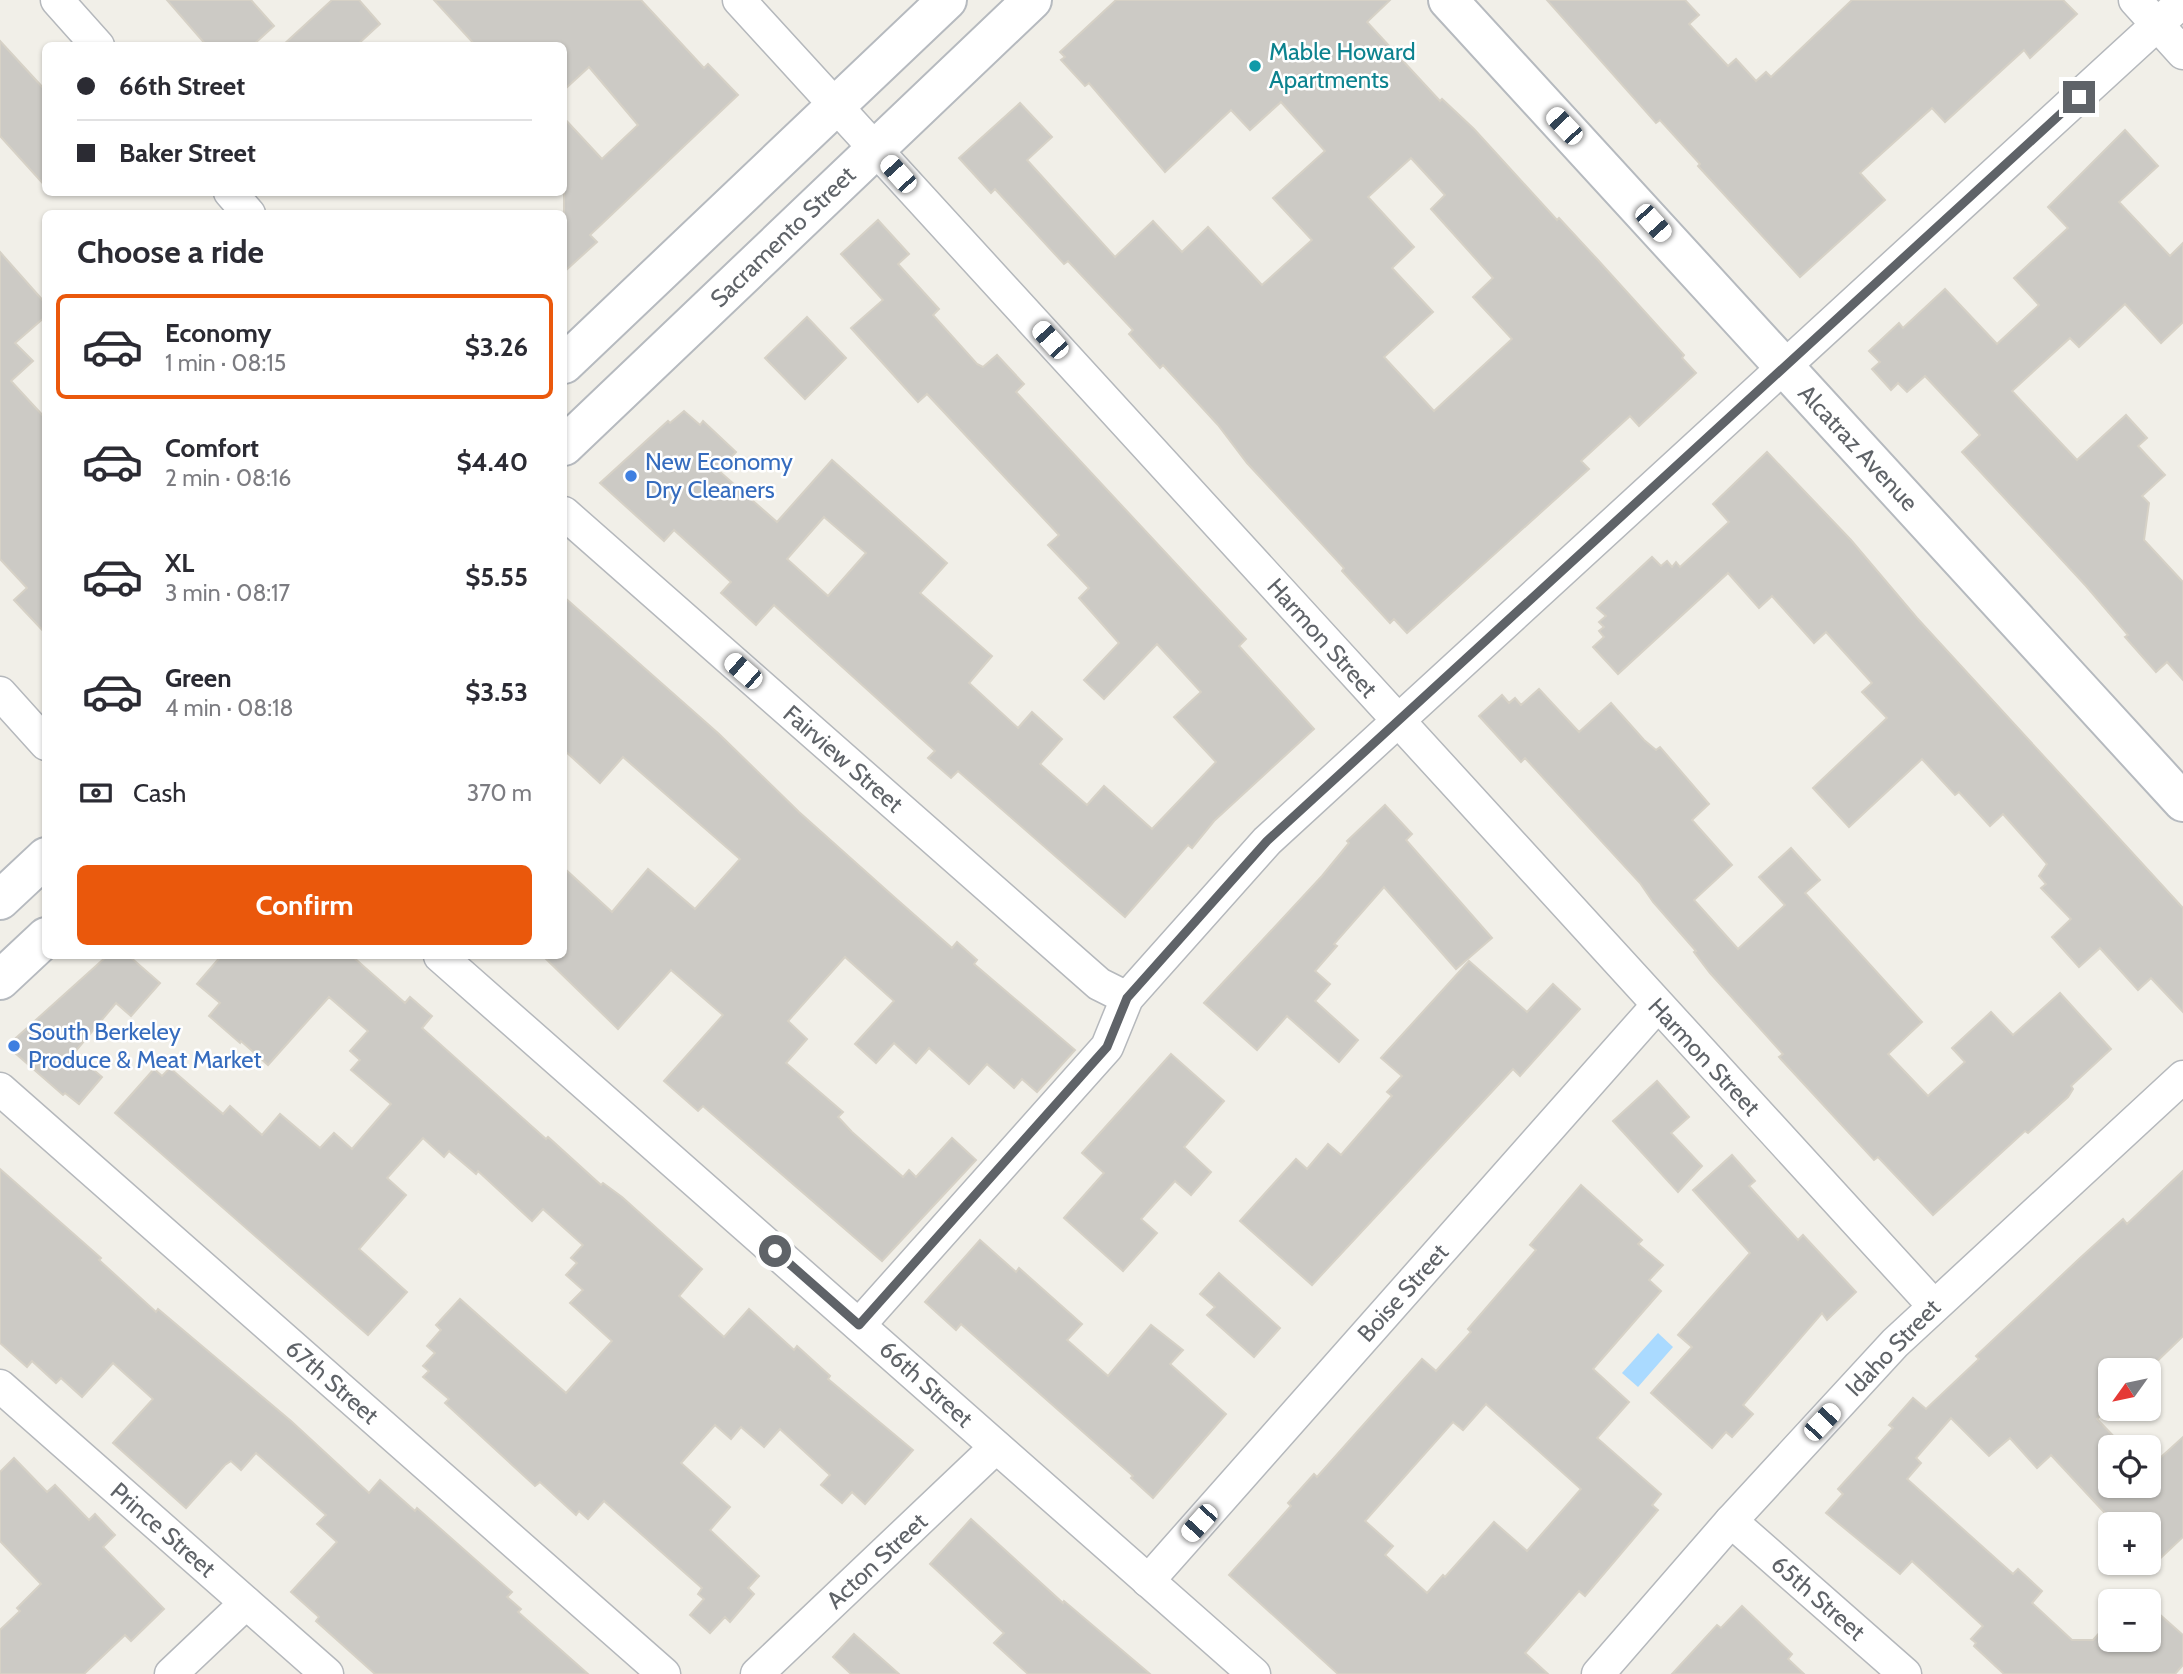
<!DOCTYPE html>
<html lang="en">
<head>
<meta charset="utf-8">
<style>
	body { margin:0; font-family:Cabin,sans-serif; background:#f2f2f3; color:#2b2b33; height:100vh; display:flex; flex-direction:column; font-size:26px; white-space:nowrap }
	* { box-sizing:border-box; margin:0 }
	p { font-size:23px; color:#7c7c81 }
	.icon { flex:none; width:38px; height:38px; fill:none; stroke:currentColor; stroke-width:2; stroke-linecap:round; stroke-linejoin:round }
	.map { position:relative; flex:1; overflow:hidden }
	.sheet { position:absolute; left:42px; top:210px; width:525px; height:749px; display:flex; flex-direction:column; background:#fff; border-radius:10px; box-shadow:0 2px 5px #0004 }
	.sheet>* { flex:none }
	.guide { position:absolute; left:42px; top:42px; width:525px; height:154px; border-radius:10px; box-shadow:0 2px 5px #0004; display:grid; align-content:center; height:154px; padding:0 35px; background:#fff }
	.needle { width:46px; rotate:237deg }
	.controls { position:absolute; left:2098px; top:1358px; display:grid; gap:14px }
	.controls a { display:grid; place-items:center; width:63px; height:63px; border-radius:10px; background:#fff; box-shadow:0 2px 5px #0004; font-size:35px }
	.end { position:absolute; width:32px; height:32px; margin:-16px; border:9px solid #5f6368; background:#fff; box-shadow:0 0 0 4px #fff }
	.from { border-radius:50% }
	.car { position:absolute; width:21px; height:42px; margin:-21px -10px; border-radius:9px; box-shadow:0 0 5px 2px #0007; background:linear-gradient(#fff 24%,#345 0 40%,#fff 0 76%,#345 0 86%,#fff 0) }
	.guide b { display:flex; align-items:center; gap:24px; height:66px; font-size:26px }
	.guide b+b { border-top:2px solid #e1e1e2 }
	.guide i { width:18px; height:18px; background:#2b2b33 }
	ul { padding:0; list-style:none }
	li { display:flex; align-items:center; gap:21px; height:105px; margin:0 14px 10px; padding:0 21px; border:4px solid transparent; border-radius:10px }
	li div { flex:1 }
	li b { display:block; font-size:26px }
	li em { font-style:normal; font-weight:700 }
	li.active { border-color:#ea580c }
	li>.icon { width:63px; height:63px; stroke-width:1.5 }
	h2 { padding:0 35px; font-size:32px; line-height:84px }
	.pay { display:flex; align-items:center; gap:18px; height:77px; padding:0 35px; font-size:26px }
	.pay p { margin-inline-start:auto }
	.button { display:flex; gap:14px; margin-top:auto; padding:14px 35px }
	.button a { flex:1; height:80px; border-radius:10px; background:#ea580c; color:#fff; font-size:28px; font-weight:700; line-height:80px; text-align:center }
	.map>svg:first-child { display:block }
	.water { fill:#aadaff }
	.building { fill:#cccac5; stroke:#d6d1c6; stroke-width:2; fill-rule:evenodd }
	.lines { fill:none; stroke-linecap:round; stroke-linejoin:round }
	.street-casing { stroke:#b5b8bc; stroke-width:35 }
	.secondary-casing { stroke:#b6babf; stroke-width:42 }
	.street { stroke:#fff; stroke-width:32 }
	.secondary { stroke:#fff; stroke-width:38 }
	.route { stroke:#5f6368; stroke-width:9 }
	.culture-dot { fill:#0f9aa8; stroke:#fff; stroke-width:2.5 }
	.shop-dot { fill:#3f7fe0; stroke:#fff; stroke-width:2.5 }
	.labels { text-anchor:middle; stroke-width:5; stroke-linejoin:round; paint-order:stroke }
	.culture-label { font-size:24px; fill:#0d838f; stroke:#fff; text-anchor:start }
	.street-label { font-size:24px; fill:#5f6368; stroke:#fff }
	.shop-label { font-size:24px; fill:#366cbe; stroke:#fff; text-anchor:start }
</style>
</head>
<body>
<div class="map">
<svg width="2183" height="1674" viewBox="0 0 2183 1674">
	<rect width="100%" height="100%" fill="#f1efe8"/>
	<path class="water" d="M 1658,1333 L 1673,1347 L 1638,1387 L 1622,1373 Z"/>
	<g class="building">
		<path d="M 167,0 L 251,0 L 274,26 L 252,46 L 207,46 Z"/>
		<path d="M 332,0 L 359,0 L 380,24 L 356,46 L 282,46 Z"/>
		<path d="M 434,0 L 641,0 L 704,68 L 708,64 L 738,95 L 590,235 L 597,242 L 564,272 L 564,118 L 602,159 L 638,125 L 589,67 L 564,90 L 564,46 L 476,46 Z"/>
		<path d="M 1116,0 L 1390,0 L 1367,22 L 1440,101 L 1442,99 L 1474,129 L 1557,220 L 1559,218 L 1597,259 L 1684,355 L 1682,358 L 1696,373 L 1639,426 L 1630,416 L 1581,461 L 1589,469 L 1407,633 L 1394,619 L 1390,623 L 1342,571 L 1344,568 L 1247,463 L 1218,425 L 1163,365 L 1160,368 L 1129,334 L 1133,330 L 1068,261 L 1064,264 L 995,189 L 991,193 L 959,158 L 1020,103 L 1052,137 L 1027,160 L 1115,257 L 1153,221 L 1182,252 L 1208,227 L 1262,285 L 1312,240 L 1273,198 L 1325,151 L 1281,102 L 1250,130 L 1231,110 L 1165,172 L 1089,83 L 1085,86 L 1061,60 L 1065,57 L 1060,52 ZM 1411,158 L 1445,195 L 1431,209 L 1493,278 L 1473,297 L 1512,339 L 1434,411 L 1384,357 L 1433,312 L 1392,268 L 1414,247 L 1368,197 Z"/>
		<path d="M 1547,0 L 1685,0 L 1699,15 L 1689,24 L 1728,66 L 1736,59 L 1756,81 L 1766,72 L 1771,77 L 1852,0 L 2063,0 L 2077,14 L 2030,58 L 2024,50 L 1945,122 L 1932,108 L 1860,173 L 1885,200 L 1800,277 L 1698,166 L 1700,164 L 1660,120 L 1656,123 Z"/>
		<path d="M 0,41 L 46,91 L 46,187 L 0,136 Z"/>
		<path d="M 2125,130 L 2158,166 L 2119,202 L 2170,256 L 2183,243 L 2183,322 L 2161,343 L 2125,304 L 2079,347 L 2070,338 L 2012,391 L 2077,460 L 2126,415 L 2147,438 L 2138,446 L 2165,475 L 2142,496 L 2149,503 L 2144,540 L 2183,582 L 2183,680 L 2167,662 L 2156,672 L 2125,637 L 2128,635 L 2086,586 L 1962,452 L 1980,435 L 1925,376 L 1907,392 L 1898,383 L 1891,390 L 1872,369 L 1880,362 L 1869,351 L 1899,323 L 1903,328 L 1945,289 L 1997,344 L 2039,305 L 2014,278 L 2068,228 L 2048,207 Z"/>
		<path d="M 878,220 L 909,254 L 898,264 L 939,309 L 933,315 L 977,364 L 983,367 L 997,355 L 1024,384 L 1016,392 L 1246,639 L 1239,646 L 1314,729 L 1214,821 L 1192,848 L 1188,845 L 1125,917 L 958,771 L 951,778 L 928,758 L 935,751 L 774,605 L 756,625 L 721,593 L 731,582 L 674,530 L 664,541 L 600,483 L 668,421 L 670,423 L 684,411 L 700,425 L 703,421 L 736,452 L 719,471 L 777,522 L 832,460 L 947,563 L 920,593 L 992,656 L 969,683 L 1018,728 L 1032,712 L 1062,739 L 1040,764 L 1087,805 L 1104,786 L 1152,829 L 1216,762 L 1174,717 L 1201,692 L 1157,644 L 1104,699 L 1084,680 L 1119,643 L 1079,598 L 1089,588 L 1048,545 L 1059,535 L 927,394 L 918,402 L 851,328 L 883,300 L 841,254 ZM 824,517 L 866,553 L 828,596 L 787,559 Z"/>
		<path d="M 0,252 L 46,304 L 46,316 L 15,343 L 33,361 L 11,381 L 46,419 L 46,634 L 14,600 L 27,588 L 0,559 Z"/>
		<path d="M 807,317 L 846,358 L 805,399 L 765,358 Z"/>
		<path d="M 1767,452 L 1851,540 L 1917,618 L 2183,908 L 2183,1012 L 2151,978 L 2138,990 L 2100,948 L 2079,967 L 2052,937 L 2071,919 L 2041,888 L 2046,884 L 2039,876 L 2047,864 L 2003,814 L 1990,826 L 1959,792 L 1955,795 L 1922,759 L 1849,827 L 1813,788 L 1887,718 L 1862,692 L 1872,683 L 1826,632 L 1814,643 L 1772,596 L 1759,608 L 1728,573 L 1618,674 L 1593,647 L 1604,637 L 1599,631 L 1604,627 L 1599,622 L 1606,616 L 1597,608 L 1652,557 L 1661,566 L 1667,561 L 1672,567 L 1676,562 L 1680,567 L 1729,522 L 1713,504 Z"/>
		<path d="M 564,597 L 719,734 L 799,812 L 893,896 L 952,948 L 957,942 L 977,960 L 974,964 L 1075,1050 L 1037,1092 L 1022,1079 L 1014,1088 L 987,1064 L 969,1084 L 929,1048 L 916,1063 L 894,1043 L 876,1063 L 855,1044 L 894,1001 L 845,957 L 788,1021 L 807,1039 L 786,1063 L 843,1112 L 838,1117 L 852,1132 L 903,1177 L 909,1170 L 916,1177 L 952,1138 L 976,1160 L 882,1261 L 703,1106 L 698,1111 L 664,1081 L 723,1015 L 671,970 L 618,1029 L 543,956 L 564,956 L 564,868 L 612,912 L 648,869 L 695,909 L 740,859 L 623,757 L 600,783 L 564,750 Z"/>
		<path d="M 1539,689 L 1579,732 L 1611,703 L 1644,740 L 1656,750 L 1660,747 L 1709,804 L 1692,820 L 1732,865 L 1694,900 L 1738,949 L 1785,905 L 1759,877 L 1791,848 L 1820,880 L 1805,893 L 1922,1022 L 1888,1054 L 1928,1096 L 1965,1062 L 1952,1048 L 1991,1012 L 2013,1035 L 2060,993 L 2111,1049 L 2071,1086 L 2073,1089 L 2068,1097 L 2028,1133 L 2025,1131 L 1933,1215 L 1878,1157 L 1874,1160 L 1779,1057 L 1783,1054 L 1710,973 L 1694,952 L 1696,951 L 1653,902 L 1640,883 L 1525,758 L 1521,762 L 1479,716 L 1502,695 L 1509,703 L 1515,698 L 1521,705 Z"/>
		<path d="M 1385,805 L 1412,834 L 1406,840 L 1492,938 L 1456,969 L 1384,887 L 1334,944 L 1337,946 L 1315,971 L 1330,984 L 1315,1001 L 1358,1040 L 1339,1062 L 1287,1016 L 1257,1050 L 1204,1003 L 1322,876 L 1349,843 L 1347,841 Z"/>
		<path d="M 107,956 L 129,956 L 160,983 L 131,1016 L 116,1003 L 74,1053 L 102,1077 L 79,1104 L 65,1093 L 63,1095 L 7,1046 Z"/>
		<path d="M 221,956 L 352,956 L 405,1003 L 410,997 L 432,1016 L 422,1028 L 546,1139 L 548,1137 L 601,1185 L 603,1183 L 622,1197 L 702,1269 L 679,1296 L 724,1337 L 749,1309 L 794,1350 L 797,1346 L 830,1376 L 828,1379 L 913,1450 L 865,1504 L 852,1492 L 842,1503 L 821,1485 L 830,1475 L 780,1429 L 764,1447 L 741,1427 L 731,1439 L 715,1425 L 681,1463 L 730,1507 L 710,1530 L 759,1576 L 748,1588 L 754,1594 L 730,1622 L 725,1617 L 710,1633 L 690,1615 L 704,1599 L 698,1594 L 702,1588 L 604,1501 L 588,1519 L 579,1511 L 576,1515 L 540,1482 L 535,1486 L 445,1403 L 449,1399 L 423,1377 L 429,1371 L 423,1366 L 435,1353 L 427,1346 L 441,1330 L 436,1325 L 460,1299 L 566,1393 L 612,1341 L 570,1303 L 583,1290 L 566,1275 L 577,1263 L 571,1258 L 583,1245 L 543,1209 L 532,1221 L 478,1171 L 476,1174 L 449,1151 L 444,1157 L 423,1138 L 387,1178 L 406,1195 L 359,1249 L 407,1292 L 368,1335 L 115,1113 L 154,1069 L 162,1076 L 170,1068 L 223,1114 L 230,1106 L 262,1135 L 280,1114 L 320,1148 L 334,1133 L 352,1149 L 391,1104 L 351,1070 L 360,1060 L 350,1051 L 368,1031 L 329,997 L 268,1065 L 241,1041 L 240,1043 L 209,1016 L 220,1003 L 197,984 Z"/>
		<path d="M 1469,961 L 1527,1012 L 1553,984 L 1580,1009 L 1520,1076 L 1513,1069 L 1312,1285 L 1240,1221 L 1296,1159 L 1307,1169 L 1328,1144 L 1341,1155 L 1392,1096 L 1387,1092 L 1402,1076 L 1381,1058 Z"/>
		<path d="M 1171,1054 L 1224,1101 L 1184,1147 L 1211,1172 L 1191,1195 L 1175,1181 L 1141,1219 L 1157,1233 L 1123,1271 L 1064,1218 L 1104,1173 L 1082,1153 Z"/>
		<path d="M 1657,1081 L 1689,1117 L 1671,1133 L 1702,1166 L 1678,1192 L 1613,1121 Z"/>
		<path d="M 1732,1155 L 1755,1181 L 1749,1186 L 1798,1240 L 1803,1235 L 1856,1292 L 1827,1320 L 1822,1313 L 1743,1405 L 1753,1414 L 1732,1437 L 1726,1432 L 1712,1448 L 1651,1393 L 1692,1347 L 1678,1335 L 1750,1253 L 1693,1190 Z"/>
		<path d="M 0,1169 L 101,1258 L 99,1260 L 156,1312 L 158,1309 L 291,1421 L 369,1493 L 380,1480 L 415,1511 L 417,1508 L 512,1592 L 507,1597 L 521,1609 L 518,1612 L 588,1674 L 375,1674 L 316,1621 L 319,1617 L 291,1592 L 337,1542 L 317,1524 L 326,1515 L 256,1453 L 241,1470 L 231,1461 L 225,1465 L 186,1508 L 113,1443 L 153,1399 L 113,1363 L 82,1397 L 61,1378 L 56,1383 L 32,1361 L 27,1367 L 0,1343 Z"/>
		<path d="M 2183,1171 L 2183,1336 L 2148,1370 L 2110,1370 L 2110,1407 L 2097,1419 L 2124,1447 L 2110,1447 L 2110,1486 L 2149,1486 L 2149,1468 L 2183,1437 L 2183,1537 L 2149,1569 L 2149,1524 L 2115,1524 L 2051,1455 L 2037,1468 L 2010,1438 L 1989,1456 L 1951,1418 L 1916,1458 L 1921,1463 L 1907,1479 L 2013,1574 L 2018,1569 L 2042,1591 L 2032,1603 L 2072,1640 L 2093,1640 L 2110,1621 L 2110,1640 L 2149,1640 L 2149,1605 L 2183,1635 L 2183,1665 L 2175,1674 L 2004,1674 L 1974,1646 L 1976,1643 L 1971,1639 L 1983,1626 L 1912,1561 L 1900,1574 L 1826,1513 L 1843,1494 L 1838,1489 L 1893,1428 L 1889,1425 L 1913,1398 L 1926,1409 L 1979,1359 L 1976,1356 L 2079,1259 L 2123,1219 L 2127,1224 Z"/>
		<path d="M 1581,1185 L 1642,1240 L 1638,1244 L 1663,1265 L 1649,1280 L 1661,1291 L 1593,1369 L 1629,1402 L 1597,1438 L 1661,1494 L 1652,1505 L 1658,1510 L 1585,1596 L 1579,1591 L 1525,1653 L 1548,1674 L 1338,1674 L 1229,1575 L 1291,1506 L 1288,1503 L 1314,1474 L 1317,1477 L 1422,1359 L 1436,1371 L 1471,1332 L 1468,1329 L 1536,1250 L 1530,1245 ZM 1486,1404 L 1581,1489 L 1527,1551 L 1494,1522 L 1445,1577 L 1443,1575 L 1427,1593 L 1385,1555 L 1393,1546 L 1365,1521 L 1453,1422 L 1463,1430 Z"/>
		<path d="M 980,1240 L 1016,1272 L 1019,1268 L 1082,1324 L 1067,1340 L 1108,1376 L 1151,1325 L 1183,1350 L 1170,1364 L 1226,1414 L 1153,1498 L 1131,1478 L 1133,1476 L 961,1324 L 956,1330 L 925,1302 Z"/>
		<path d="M 1219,1273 L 1280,1328 L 1254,1357 L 1207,1315 L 1215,1307 L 1200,1294 Z"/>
		<path d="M 14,1458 L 47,1492 L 55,1485 L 89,1520 L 95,1514 L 115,1535 L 103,1547 L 164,1609 L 131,1641 L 125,1635 L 84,1674 L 0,1674 L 0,1630 L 20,1611 L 17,1608 L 41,1584 L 0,1541 L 0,1472 Z"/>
		<path d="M 971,1519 L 1063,1603 L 1064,1601 L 1150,1674 L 1028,1674 L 994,1643 L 1004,1633 L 930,1564 Z"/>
		<path d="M 1742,1606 L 1792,1654 L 1788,1659 L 1804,1674 L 1672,1674 L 1717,1625 L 1721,1628 Z"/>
		<path d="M 854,1634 L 899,1674 L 851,1674 L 833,1657 Z"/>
	</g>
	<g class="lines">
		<defs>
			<g id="street">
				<path d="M 57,0 L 98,46"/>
				<path d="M 739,0 L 1934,1306"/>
				<path d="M 2135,0 L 2183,53"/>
				<path d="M 230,192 L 249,214"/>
				<path d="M 564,513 L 1099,984 L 1127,998"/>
				<path d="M 0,693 L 46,744"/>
				<path d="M 440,956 L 1254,1674"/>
				<path d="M 0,1089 L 664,1674"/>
				<path d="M 859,1325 L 1107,1047 L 1127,998 L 1267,841 L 2183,1"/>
				<path d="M 0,1386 L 327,1674"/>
				<path d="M 1731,1521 L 1905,1674"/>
				<path d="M 1148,1581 L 1657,1006"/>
				<path d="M 171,1674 L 246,1603"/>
				<path d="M 757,1674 L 996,1447"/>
				<path d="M 1598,1674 L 1731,1521 L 1895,1343 L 2183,1077"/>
			</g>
			<g id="secondary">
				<path d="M 1448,0 L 2183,802"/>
				<path d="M 564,364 L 947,0"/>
				<path d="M 564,446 L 1032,0"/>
				<path d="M 0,900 L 46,857"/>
				<path d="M 0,980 L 46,937"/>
			</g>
		</defs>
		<use href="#street" class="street-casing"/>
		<use href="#secondary" class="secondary-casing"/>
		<use href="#street" class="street"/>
		<use href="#secondary" class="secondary"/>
	</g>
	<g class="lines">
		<path class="route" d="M 775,1251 L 859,1325 L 1107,1047 L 1127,998 L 1267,841 L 2079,97"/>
	</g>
	<circle class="culture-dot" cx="1255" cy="66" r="7"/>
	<g class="shop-dot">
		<circle cx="631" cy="476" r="7"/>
		<circle cx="14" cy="1046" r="7"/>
	</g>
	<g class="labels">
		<g class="culture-label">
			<text x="1269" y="60">Mable Howard<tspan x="1269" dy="28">Apartments</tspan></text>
		</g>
		<g class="street-label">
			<text transform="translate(783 237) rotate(-44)" y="8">Sacramento Street</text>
			<text transform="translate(1858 448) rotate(47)" y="8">Alcatraz Avenue</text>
			<text transform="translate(1322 638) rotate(48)" y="8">Harmon Street</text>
			<text transform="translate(843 759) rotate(41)" y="8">Fairview Street</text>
			<text transform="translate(1704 1057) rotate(47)" y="8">Harmon Street</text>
			<text transform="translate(1403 1293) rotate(-48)" y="8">Boise Street</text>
			<text transform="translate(1893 1348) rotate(-46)" y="8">Idaho Street</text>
			<text transform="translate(332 1382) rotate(41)" y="8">67th Street</text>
			<text transform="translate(926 1384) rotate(42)" y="8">66th Street</text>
			<text transform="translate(163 1530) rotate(41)" y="8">Prince Street</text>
			<text transform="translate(877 1561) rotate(-43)" y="8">Acton Street</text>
			<text transform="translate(1818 1598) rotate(41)" y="8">65th Street</text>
		</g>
		<g class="shop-label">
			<text x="645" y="470">New Economy<tspan x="645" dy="28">Dry Cleaners</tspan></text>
			<text x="28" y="1040">South Berkeley<tspan x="28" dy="28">Produce &amp; Meat Market</tspan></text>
		</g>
	</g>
</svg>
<div class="controls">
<a><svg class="needle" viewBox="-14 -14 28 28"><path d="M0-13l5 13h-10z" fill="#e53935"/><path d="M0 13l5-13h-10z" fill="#7c7c81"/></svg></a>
<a><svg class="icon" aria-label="locate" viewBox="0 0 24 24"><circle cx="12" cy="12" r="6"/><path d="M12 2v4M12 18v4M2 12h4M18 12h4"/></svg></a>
<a>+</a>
<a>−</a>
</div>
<i class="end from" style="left:775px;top:1251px"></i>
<i class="end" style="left:2079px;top:97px"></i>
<i class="car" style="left:1564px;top:126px;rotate:317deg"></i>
<i class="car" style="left:898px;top:174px;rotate:318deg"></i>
<i class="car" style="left:1653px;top:223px;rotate:138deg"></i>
<i class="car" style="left:1050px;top:340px;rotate:318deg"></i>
<i class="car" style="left:743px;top:671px;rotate:311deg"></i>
<i class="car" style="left:1822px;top:1422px;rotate:43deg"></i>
<i class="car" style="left:1199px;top:1523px;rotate:222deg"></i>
<div class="guide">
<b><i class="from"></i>66th Street</b>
<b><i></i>Baker Street</b>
</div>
<section class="sheet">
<h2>Choose a ride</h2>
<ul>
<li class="active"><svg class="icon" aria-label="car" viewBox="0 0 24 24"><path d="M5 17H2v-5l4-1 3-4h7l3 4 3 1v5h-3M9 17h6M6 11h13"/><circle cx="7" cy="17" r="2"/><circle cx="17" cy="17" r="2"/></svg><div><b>Economy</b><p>1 min · 08:15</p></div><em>$3.26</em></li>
<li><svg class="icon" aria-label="car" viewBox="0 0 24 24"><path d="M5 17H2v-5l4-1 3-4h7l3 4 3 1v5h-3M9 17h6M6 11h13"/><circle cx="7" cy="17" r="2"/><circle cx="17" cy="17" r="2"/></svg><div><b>Comfort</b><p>2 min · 08:16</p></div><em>$4.40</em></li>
<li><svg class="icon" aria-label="car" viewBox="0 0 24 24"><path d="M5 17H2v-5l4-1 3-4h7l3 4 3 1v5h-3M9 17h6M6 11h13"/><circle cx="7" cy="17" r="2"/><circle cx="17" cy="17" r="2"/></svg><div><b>XL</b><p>3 min · 08:17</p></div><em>$5.55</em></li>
<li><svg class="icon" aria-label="car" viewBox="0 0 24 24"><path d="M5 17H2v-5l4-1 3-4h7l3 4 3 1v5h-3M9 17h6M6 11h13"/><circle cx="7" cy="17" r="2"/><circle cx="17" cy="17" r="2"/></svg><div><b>Green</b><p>4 min · 08:18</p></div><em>$3.53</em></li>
</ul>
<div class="pay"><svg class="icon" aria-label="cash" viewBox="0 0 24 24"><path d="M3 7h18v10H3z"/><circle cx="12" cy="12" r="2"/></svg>Cash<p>370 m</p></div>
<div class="button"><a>Confirm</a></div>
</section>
</div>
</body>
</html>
